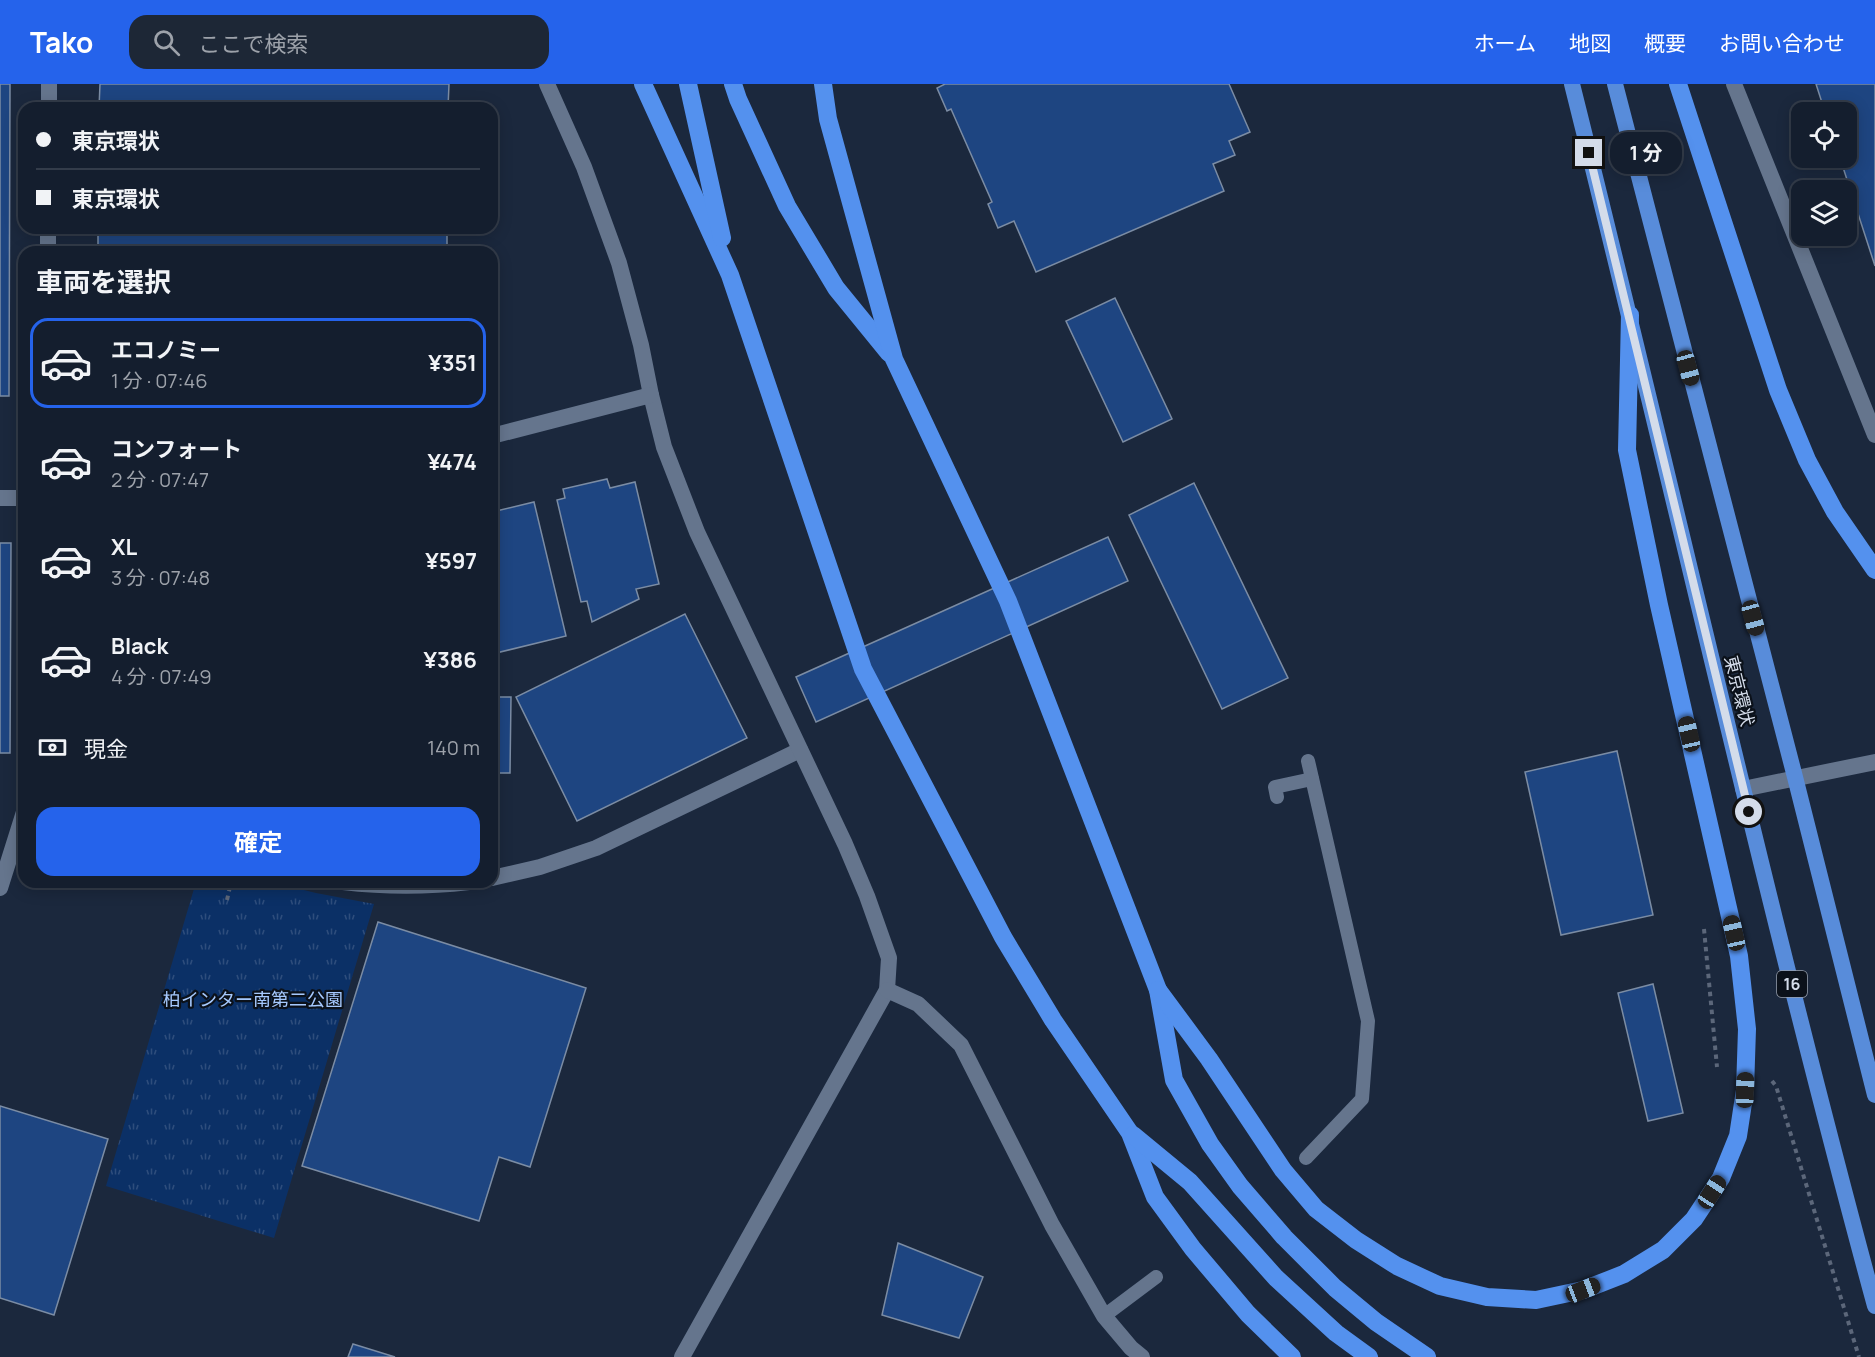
<!DOCTYPE html>
<html lang="ja">
<head>
<meta charset="utf-8">
<style>
	body { margin:0; font-family:Manrope,"Noto Sans JP",sans-serif; background:#1d2736; color:#f1f3f6; height:100vh; display:flex; flex-direction:column; font-size:22px; white-space:nowrap }
	* { box-sizing:border-box; margin:0 }
	p { font-size:20px; color:#9da2aa }
	.icon { flex:none; width:33px; height:33px; fill:none; stroke:currentColor; stroke-width:2; stroke-linecap:round; stroke-linejoin:round }
	.map { position:relative; flex:1; overflow:hidden }
	.sheet { position:absolute; left:18px; top:162px; width:480px; height:642px; display:flex; flex-direction:column; background:#141e2e; border-radius:18px; box-shadow:0 3px 15px #0003,0 0 0 2px #333c4a }
	.sheet>* { flex:none }
	.hud { position:absolute; left:18px; top:18px; width:480px; height:132px; border-radius:18px; box-shadow:0 3px 15px #0003,0 0 0 2px #333c4a; display:grid; align-content:center; height:132px; padding:0 18px; background:#141e2e }
	.tools { position:absolute; left:1791px; top:18px; display:grid; gap:12px }
	.tools a { display:grid; place-items:center; width:66px; height:66px; border-radius:12px; background:#141e2e; box-shadow:0 3px 15px #0003,0 0 0 2px #333c4a; font-size:30px }
	.end { position:absolute; width:27px; height:27px; margin:-14px; border:8px solid #d4dcea; background:#111; box-shadow:0 0 0 3px #111 }
	.from { border-radius:50% }
	.bubble { position:absolute; height:42px; border-radius:18px; background:#141e2e; box-shadow:0 3px 15px #0003,0 0 0 2px #333c4a; font-size:20px; font-weight:700; line-height:42px; text-align:center }
	.car { position:absolute; width:18px; height:36px; margin:-18px -9px; border-radius:8px; box-shadow:0 0 4px 2px #0007; background:linear-gradient(#222 24%,#8ab4d8 0 40%,#222 0 76%,#8ab4d8 0 86%,#222 0) }
	.hud b { display:flex; align-items:center; gap:21px; height:57px; font-size:22px }
	.hud b+b { border-top:2px solid #333c4a }
	.hud i { width:15px; height:15px; background:#f1f3f6 }
	ul { padding:0; list-style:none }
	li { display:flex; align-items:center; gap:18px; height:90px; margin:0 12px 9px; padding:0 6px; border:3px solid transparent; border-radius:18px }
	li div { flex:1 }
	li b { display:block; font-size:22px }
	li em { font-style:normal; font-weight:700 }
	li.active { border-color:#2563eb }
	li>.icon { width:54px; height:54px; stroke-width:1.5 }
	h2 { padding:0 18px; font-size:27px; line-height:72px }
	.pay { display:flex; align-items:center; gap:15px; height:66px; padding:0 18px; font-size:22px }
	.pay p { margin-inline-start:auto }
	.primary-button { display:flex; gap:12px; margin-top:auto; padding:12px 18px }
	.primary-button a { flex:1; height:69px; border-radius:18px; background:#2563eb; color:#fff; font-size:24px; font-weight:700; line-height:69px; text-align:center }
	header { display:flex; align-items:center; gap:36px; box-sizing:border-box; height:84px; padding:0 30px; background:#2563eb; color:#fff }
	header strong { font-size:28px }
	nav { display:flex; gap:33px; margin-inline-start:auto; font-size:21px }
	.search { width:420px; height:54px; background:#1d2736; display:flex; align-items:center; gap:15px; box-sizing:border-box; padding:0 21px; border-radius:18px; color:#9da2aa; font-size:22px }
	.map>svg:first-child { display:block }
	.park { fill:url(#park-tufts) }
	.building { fill:#1e4581; stroke:#7b8ca4; stroke-width:1.5 }
	.lines { fill:none; stroke-linecap:round; stroke-linejoin:round }
	.path { stroke:#5c677a; stroke-width:4; stroke-dasharray:4.5 4.5; stroke-linecap:butt }
	.service { stroke:#65758d; stroke-width:14 }
	.minor { stroke:#65758d; stroke-width:16 }
	.tertiary { stroke:#65758d; stroke-width:16 }
	.trunk { stroke:#588cda; stroke-width:16 }
	.motorway { stroke:#5491ee; stroke-width:18 }
	.route { stroke:#d4dcea; stroke-width:8 }
	.labels { text-anchor:middle; stroke-width:4.5; stroke-linejoin:round; paint-order:stroke }
	.shield { fill:#0b111a; stroke:#989fac; stroke-width:1.5 }
	.shield-label { font-size:16px; font-weight:bold; fill:#d4dcea }
	.street-label { font-size:18px; fill:#d4dcea; stroke:#0b111a }
	.park-label { font-size:18px; fill:#a6c9fe; stroke:#0b111a }
</style>
</head>
<body>
<header>
<strong>Tako</strong>
<div class="search"><svg class="icon" aria-label="search" viewBox="0 0 24 24"><circle cx="10" cy="10" r="6"/><path d="M15 15l6 6"/></svg>ここで検索</div>
<nav><a>ホーム</a><a>地図</a><a>概要</a><a>お問い合わせ</a></nav>
</header>
<div class="map">
<svg width="1875" height="1273" viewBox="0 0 1875 1273">
	<defs>
		<pattern id="park-tufts" width="24" height="20" patternUnits="userSpaceOnUse" patternTransform="scale(1.5)"><rect width="24" height="20" fill="#0b3066"/><path d="M3 7l-1-3M5 7V3M7 7l1-3M15 17l-1-3M17 17v-4M19 17l1-3" fill="none" stroke="#2e4d7c"/></pattern>
	</defs>
	<rect width="100%" height="100%" fill="#1b283d"/>
	<path class="park" d="M 196,798 L 271,798 L 316,809 L 374,820 L 274,1154 L 106,1102 Z"/>
	<g class="building">
		<path d="M 0,0 L 10,0 L 9,312 L 0,312 Z"/>
		<path d="M 100,0 L 449,0 L 448,24 L 99,24 Z"/>
		<path d="M 945,0 L 1229,0 L 1250,48 L 1229,57 L 1235,71 L 1213,80 L 1224,107 L 1036,188 L 1014,137 L 998,144 L 988,120 L 992,118 L 951,25 L 947,27 L 937,4 Z"/>
		<path d="M 1816,0 L 1875,0 L 1875,182 L 1840,74 L 1846,74 L 1846,28 L 1825,28 Z"/>
		<rect x="98" y="144" width="349" height="24"/>
		<path d="M 1115,214 L 1172,335 L 1123,358 L 1066,237 Z"/>
		<path d="M 607,395 L 610,404 L 635,398 L 659,500 L 636,505 L 639,515 L 592,538 L 587,517 L 581,518 L 557,416 L 565,414 L 563,405 Z"/>
		<path d="M 1194,399 L 1288,594 L 1222,625 L 1129,431 Z"/>
		<path d="M 534,418 L 566,552 L 492,570 L 492,428 Z"/>
		<path d="M 1108,453 L 1128,497 L 816,638 L 796,593 Z"/>
		<path d="M 0,459 L 11,459 L 10,669 L 0,669 Z"/>
		<path d="M 685,530 L 747,654 L 577,737 L 516,613 Z"/>
		<path d="M 492,613 L 511,613 L 510,689 L 492,689 Z"/>
		<path d="M 1617,667 L 1653,831 L 1561,851 L 1525,688 Z"/>
		<path d="M 378,838 L 586,904 L 530,1083 L 499,1073 L 479,1137 L 302,1082 Z"/>
		<path d="M 1653,900 L 1683,1029 L 1648,1037 L 1618,909 Z"/>
		<path d="M 0,1022 L 108,1055 L 54,1231 L 0,1214 Z"/>
		<path d="M 898,1159 L 983,1193 L 959,1254 L 882,1231 Z"/>
		<path d="M 353,1260 L 395,1273 L 348,1273 Z"/>
	</g>
	<g class="lines">
		<g class="path">
			<path d="M 227,816 L 231,798"/>
			<path d="M 1704,845 L 1717,983"/>
			<path d="M 1772,997 L 1776,1002 L 1859,1273"/>
		</g>
		<g class="service">
			<path d="M 1277,713 L 1275,703 L 1312,695"/>
			<path d="M 1306,1074 L 1362,1015 L 1368,937 L 1308,677"/>
			<path d="M 1104,1232 L 1156,1193"/>
		</g>
		<g class="minor">
			<path d="M 49,24 L 49,0"/>
			<path d="M 48,168 L 48,144"/>
			<path d="M 1743,705 L 1875,678"/>
			<path d="M 492,794 L 540,783 L 596,764 L 800,666"/>
			<path d="M 343,798 C 385,803 427,803 469,798"/>
			<path d="M 0,804 L 24,728"/>
		</g>
		<g class="tertiary">
			<path d="M 547,0 L 584,83 L 619,179 L 641,261 L 651,311 L 664,363 L 697,448 L 845,760 L 867,812 L 889,874 L 887,906 L 682,1273"/>
			<path d="M 1734,0 L 1875,351"/>
			<path d="M 492,352 L 651,311"/>
			<path d="M 0,414 L 24,414"/>
			<path d="M 887,906 L 918,920 L 961,961 L 1052,1141 L 1104,1232 L 1131,1264 L 1142,1273"/>
		</g>
		<g class="trunk">
			<path d="M 1572,0 C 1674,407 1765,817 1875,1222"/>
			<path d="M 1615,0 L 1795,693 L 1875,1011"/>
		</g>
		<g class="motorway">
			<path d="M 643,0 L 730,191 L 863,585 L 1003,853 L 1053,936 L 1130,1049 L 1155,1113 L 1193,1165 L 1248,1230 L 1292,1273"/>
			<path d="M 688,0 L 722,154"/>
			<path d="M 733,0 L 738,15 L 787,122 L 836,204 L 889,269"/>
			<path d="M 823,0 L 828,35 L 894,275 L 1008,517 L 1158,906 L 1174,996 L 1210,1060 L 1240,1102 L 1284,1153 L 1335,1204 L 1376,1238 L 1427,1273"/>
			<path d="M 1678,0 L 1778,306 L 1807,376 L 1835,428 L 1875,486"/>
			<path d="M 1158,906 L 1209,975 L 1283,1086 L 1316,1125 L 1356,1156 L 1397,1182 L 1440,1202 L 1487,1213 L 1536,1216 L 1583,1206 L 1624,1190 L 1663,1166 L 1694,1135 L 1721,1094 L 1738,1052 L 1745,1006 L 1747,945 L 1739,872 L 1659,521 L 1627,366 L 1630,231"/>
			<path d="M 1133,1051 L 1190,1098 L 1276,1194 L 1336,1249 L 1369,1273"/>
		</g>
	</g>
	<g class="lines">
		<path class="route" d="M 1589,69 L 1749,728"/>
	</g>
	<g class="labels">
		<rect class="shield" x="1777" y="887" width="30" height="26" rx="4.5"/>
		<g class="shield-label">
			<text x="1792" y="906">16</text>
		</g>
		<g class="street-label">
			<text transform="translate(1739 607) rotate(76)" y="6">東京環状</text>
		</g>
		<g class="park-label">
			<text x="253" y="922">柏インター南第二公園</text>
		</g>
	</g>
</svg>
<div class="tools">
<a><svg class="icon" aria-label="locate" viewBox="0 0 24 24"><circle cx="12" cy="12" r="6"/><path d="M12 2v4M12 18v4M2 12h4M18 12h4"/></svg></a>
<a><svg class="icon" aria-label="layers" viewBox="0 0 24 24"><path d="M12 4l9 5-9 5-9-5zM3 14l9 5 9-5"/></svg></a>
</div>
<i class="end from" style="left:1749px;top:728px"></i>
<i class="end" style="left:1589px;top:69px"></i>
<div class="bubble" style="left:1610px;top:48px;width:72px">1 分</div>
<i class="car" style="left:1688px;top:284px;rotate:165deg"></i>
<i class="car" style="left:1753px;top:534px;rotate:165deg"></i>
<i class="car" style="left:1689px;top:650px;rotate:347deg"></i>
<i class="car" style="left:1734px;top:849px;rotate:347deg"></i>
<i class="car" style="left:1745px;top:1006px;rotate:2deg"></i>
<i class="car" style="left:1712px;top:1108px;rotate:33deg"></i>
<i class="car" style="left:1583px;top:1206px;rotate:69deg"></i>
<div class="hud">
<b><i class="from"></i>東京環状</b>
<b><i></i>東京環状</b>
</div>
<section class="sheet">
<h2>車両を選択</h2>
<ul>
<li class="active"><svg class="icon" aria-label="car" viewBox="0 0 24 24"><path d="M5 17H2v-5l4-1 3-4h7l3 4 3 1v5h-3M9 17h6M6 11h13"/><circle cx="7" cy="17" r="2"/><circle cx="17" cy="17" r="2"/></svg><div><b>エコノミー</b><p>1 分 · 07:46</p></div><em>¥351</em></li>
<li><svg class="icon" aria-label="car" viewBox="0 0 24 24"><path d="M5 17H2v-5l4-1 3-4h7l3 4 3 1v5h-3M9 17h6M6 11h13"/><circle cx="7" cy="17" r="2"/><circle cx="17" cy="17" r="2"/></svg><div><b>コンフォート</b><p>2 分 · 07:47</p></div><em>¥474</em></li>
<li><svg class="icon" aria-label="car" viewBox="0 0 24 24"><path d="M5 17H2v-5l4-1 3-4h7l3 4 3 1v5h-3M9 17h6M6 11h13"/><circle cx="7" cy="17" r="2"/><circle cx="17" cy="17" r="2"/></svg><div><b>XL</b><p>3 分 · 07:48</p></div><em>¥597</em></li>
<li><svg class="icon" aria-label="car" viewBox="0 0 24 24"><path d="M5 17H2v-5l4-1 3-4h7l3 4 3 1v5h-3M9 17h6M6 11h13"/><circle cx="7" cy="17" r="2"/><circle cx="17" cy="17" r="2"/></svg><div><b>Black</b><p>4 分 · 07:49</p></div><em>¥386</em></li>
</ul>
<div class="pay"><svg class="icon" aria-label="cash" viewBox="0 0 24 24"><path d="M3 7h18v10H3z"/><circle cx="12" cy="12" r="2"/></svg>現金<p>140 m</p></div>
<div class="primary-button"><a>確定</a></div>
</section>
</div>
</body>
</html>
